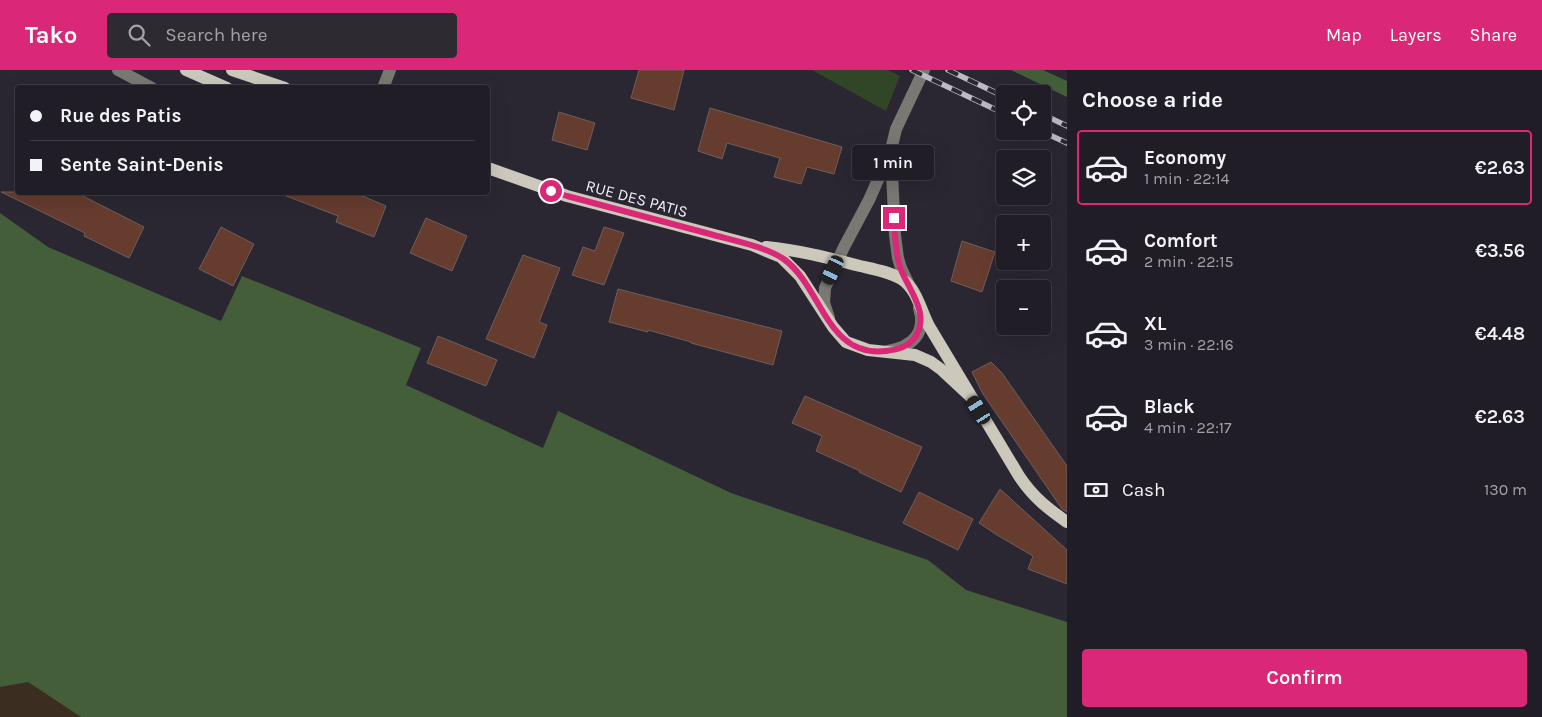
<!DOCTYPE html>
<html lang="en">
<head>
<meta charset="utf-8">
<style>
	body { margin:0; font-family:Karla,sans-serif; background:#2d2a32; color:#f1f3f6; height:100vh; display:flex; flex-direction:column; font-size:19px; white-space:nowrap }
	* { box-sizing:border-box; margin:0 }
	p { font-size:16px; color:#a2a2a7 }
	.icon { flex:none; width:28px; height:28px; fill:none; stroke:currentColor; stroke-width:2; stroke-linecap:round; stroke-linejoin:round }
	.map { position:relative; flex:1; overflow:hidden }
	.panel { display:flex; flex-direction:column; background:#201d26; width:475px }
	.panel>* { flex:none }
	.banner { position:absolute; left:15px; top:15px; width:475px; height:110px; border-radius:5px; box-shadow:0 5px 20px #0002,0 0 0 1px #3d3b43; display:grid; align-content:center; height:110px; padding:0 15px; background:#201d26 }
	.tools { position:absolute; left:996px; top:15px; display:grid; gap:10px }
	.tools a { display:grid; place-items:center; width:55px; height:55px; border-radius:5px; background:#201d26; box-shadow:0 5px 20px #0002,0 0 0 1px #3d3b43; font-size:25px }
	.end { position:absolute; width:22px; height:22px; margin:-11px; border:6px solid #db2777; background:#fff; box-shadow:0 0 0 2px #fff }
	.from { border-radius:50% }
	.bubble { position:absolute; height:35px; border-radius:5px; background:#201d26; box-shadow:0 5px 20px #0002,0 0 0 1px #3d3b43; font-size:16px; font-weight:600; line-height:35px; text-align:center }
	.car { position:absolute; width:15px; height:30px; margin:-15px -8px; border-radius:6px; box-shadow:0 0 4px 1px #0007; background:linear-gradient(#222 24%,#8ab4d8 0 40%,#222 0 76%,#8ab4d8 0 86%,#222 0) }
	.banner b { display:flex; align-items:center; gap:18px; height:48px; font-size:19px }
	.banner b+b { border-top:1px solid #3d3b43 }
	.banner i { width:12px; height:12px; background:#f1f3f6 }
	ul { padding:0; list-style:none }
	li { display:flex; align-items:center; gap:15px; height:75px; margin:0 10px 8px; padding:0 5px; border:2px solid transparent; border-radius:5px }
	li div { flex:1 }
	li b { display:block; font-size:19px }
	li em { font-style:normal; font-weight:600 }
	li.current { border-color:#db2777 }
	li>.icon { width:45px; height:45px; stroke-width:1.5 }
	h2 { padding:0 15px; font-size:22px; line-height:60px }
	.pay { display:flex; align-items:center; gap:12px; height:55px; padding:0 15px; font-size:19px }
	.pay p { margin-inline-start:auto }
	.primary-button { display:flex; gap:10px; margin-top:auto; padding:10px 15px }
	.primary-button a { flex:1; height:58px; border-radius:5px; background:#db2777; color:#fff; font-size:20px; font-weight:600; line-height:58px; text-align:center }
	header { display:flex; align-items:center; gap:30px; box-sizing:border-box; height:70px; padding:0 25px; background:#db2777; color:#fff }
	header strong { font-size:24px }
	nav { display:flex; gap:28px; margin-inline-start:auto; font-size:18px }
	.search { width:350px; height:45px; background:#2d2a32; display:flex; align-items:center; gap:12px; box-sizing:border-box; padding:0 18px; border-radius:5px; color:#a2a2a7; font-size:19px }
	main { display:flex; flex:1; min-height:0 }
	.map>svg:first-child { display:block }
	.industrial { fill:#3c2d21 }
	.green { fill:#304627 }
	.forest { fill:#445e3a }
	.building { fill:#663c2f; stroke:#6e5f5a }
	.lines { fill:none; stroke-linecap:round; stroke-linejoin:round }
	.minor { stroke:#7a7872; stroke-width:12 }
	.major { stroke:#ccc8bb; stroke-width:12 }
	.rail-casing { stroke:#bcbac3; stroke-width:5.5 }
	.rail { stroke:#2a2732; stroke-width:4; stroke-dasharray:11; stroke-linecap:butt }
	.route { stroke:#db2777; stroke-width:6 }
	.labels { text-anchor:middle; stroke-width:4; stroke-linejoin:round; paint-order:stroke }
	.street-label { font-size:16px; fill:#f1eff7; stroke:#2a2732 }
</style>
</head>
<body>
<header>
<strong>Tako</strong>
<div class="search"><svg class="icon" aria-label="search" viewBox="0 0 24 24"><circle cx="10" cy="10" r="6"/><path d="M15 15l6 6"/></svg>Search here</div>
<nav><a>Map</a><a>Layers</a><a>Share</a></nav>
</header>
<main>
<div class="map">
<svg width="1067" height="647" viewBox="0 0 1067 647">
	<rect width="100%" height="100%" fill="#2a2732"/>
	<path class="industrial" d="M 28,612 L 81,647 L 0,647 L 0,617 Z"/>
	<path class="green" d="M 812,0 L 888,0 L 900,6 L 886,41 Z"/>
	<g class="forest">
		<path d="M 1011,0 L 1043,0 L 1067,11 L 1067,27 Z"/>
		<path d="M 0,143 L 48,177 L 221,251 L 242,206 L 421,278 L 406,315 L 543,378 L 558,341 L 731,423 L 928,490 L 966,520 L 1067,552 L 1067,647 L 81,647 L 28,612 L 0,617 Z"/>
	</g>
	<g class="building">
		<path d="M 639,0 L 684,0 L 674,40 L 631,28 Z"/>
		<path d="M 710,38 L 842,77 L 834,104 L 807,97 L 801,114 L 774,107 L 780,88 L 727,73 L 722,89 L 698,81 Z"/>
		<path d="M 559,42 L 595,53 L 587,80 L 552,70 Z"/>
		<path d="M 1,122 L 75,122 L 144,157 L 129,188 L 84,166 L 85,163 Z"/>
		<path d="M 281,122 L 353,122 L 386,136 L 374,167 L 336,152 L 338,146 L 281,124 Z"/>
		<path d="M 426,148 L 467,166 L 452,201 L 410,183 Z"/>
		<path d="M 221,157 L 254,174 L 233,216 L 199,199 Z"/>
		<path d="M 604,157 L 624,163 L 604,215 L 572,205 L 583,177 L 595,181 Z"/>
		<path d="M 962,171 L 995,182 L 982,222 L 951,211 Z"/>
		<path d="M 523,185 L 560,198 L 539,252 L 547,255 L 534,288 L 486,269 Z"/>
		<path d="M 618,219 L 782,261 L 773,295 L 691,273 L 691,272 L 648,260 L 648,262 L 609,252 Z"/>
		<path d="M 438,266 L 497,290 L 486,316 L 427,293 Z"/>
		<path d="M 991,292 L 1002,303 L 1067,396 L 1067,442 L 1062,439 L 983,324 L 972,302 Z"/>
		<path d="M 805,326 L 922,377 L 901,422 L 859,402 L 860,401 L 816,381 L 822,366 L 792,353 Z"/>
		<path d="M 1000,419 L 1067,480 L 1067,514 L 1028,499 L 1033,486 L 997,465 L 979,453 Z"/>
		<path d="M 919,422 L 973,449 L 958,480 L 903,453 Z"/>
	</g>
	<g class="lines">
		<g class="minor">
			<path d="M 118,0 L 152,18"/>
			<path d="M 383,18 L 390,0"/>
			<path d="M 891,83 L 895,165 L 898,188 L 901,198 L 910,217"/>
			<path d="M 829,248 L 824,233 L 825,218 L 844,177 L 869,130 L 891,80 L 896,59 L 924,0"/>
			<path d="M 888,281 C 912,277 927,263 919,238"/>
		</g>
		<g class="major">
			<path d="M 186,0 L 227,18"/>
			<path d="M 232,0 L 285,18"/>
			<path d="M 488,98 L 567,126 L 752,175 L 781,187 L 800,206 L 833,257 L 846,272 L 868,280 L 915,285 L 931,292 L 942,300 L 970,326"/>
			<path d="M 766,177 C 798,180 829,188 860,196 C 873,199 891,202 903,210 C 917,220 921,241 929,256 C 959,306 989,356 1019,406 C 1033,427 1047,438 1067,452"/>
		</g>
		<defs>
			<g id="rail">
				<path d="M 912,0 L 1005,44"/>
				<path d="M 948,0 L 1005,27"/>
				<path d="M 1042,44 L 1067,56"/>
				<path d="M 1041,61 L 1067,73"/>
			</g>
		</defs>
		<use href="#rail" class="rail-casing"/>
		<use href="#rail" class="rail"/>
	</g>
	<g class="lines">
		<path class="route" d="M 551,121 L 567,126 C 615,139 662,151 710,164 C 731,170 768,177 785,190 C 822,218 827,288 886,281 C 896,280 906,278 913,270 C 933,245 908,220 900,197 C 895,181 895,164 894,148"/>
	</g>
	<g class="labels">
		<g class="street-label">
			<text transform="translate(637 128) rotate(15)" y="6">RUE DES PATIS</text>
		</g>
	</g>
</svg>
<div class="tools">
<a><svg class="icon" aria-label="locate" viewBox="0 0 24 24"><circle cx="12" cy="12" r="6"/><path d="M12 2v4M12 18v4M2 12h4M18 12h4"/></svg></a>
<a><svg class="icon" aria-label="layers" viewBox="0 0 24 24"><path d="M12 4l9 5-9 5-9-5zM3 14l9 5 9-5"/></svg></a>
<a>+</a>
<a>−</a>
</div>
<i class="end from" style="left:551px;top:121px"></i>
<i class="end" style="left:894px;top:148px"></i>
<div class="bubble" style="left:852px;top:75px;width:82px">1 min</div>
<i class="car" style="left:833px;top:200px;rotate:205deg"></i>
<i class="car" style="left:979px;top:340px;rotate:328deg"></i>
<div class="banner">
<b><i class="from"></i>Rue des Patis</b>
<b><i></i>Sente Saint-Denis</b>
</div>
</div>
<section class="panel">
<h2>Choose a ride</h2>
<ul>
<li class="current"><svg class="icon" aria-label="car" viewBox="0 0 24 24"><path d="M5 17H2v-5l4-1 3-4h7l3 4 3 1v5h-3M9 17h6M6 11h13"/><circle cx="7" cy="17" r="2"/><circle cx="17" cy="17" r="2"/></svg><div><b>Economy</b><p>1 min · 22:14</p></div><em>€2.63</em></li>
<li><svg class="icon" aria-label="car" viewBox="0 0 24 24"><path d="M5 17H2v-5l4-1 3-4h7l3 4 3 1v5h-3M9 17h6M6 11h13"/><circle cx="7" cy="17" r="2"/><circle cx="17" cy="17" r="2"/></svg><div><b>Comfort</b><p>2 min · 22:15</p></div><em>€3.56</em></li>
<li><svg class="icon" aria-label="car" viewBox="0 0 24 24"><path d="M5 17H2v-5l4-1 3-4h7l3 4 3 1v5h-3M9 17h6M6 11h13"/><circle cx="7" cy="17" r="2"/><circle cx="17" cy="17" r="2"/></svg><div><b>XL</b><p>3 min · 22:16</p></div><em>€4.48</em></li>
<li><svg class="icon" aria-label="car" viewBox="0 0 24 24"><path d="M5 17H2v-5l4-1 3-4h7l3 4 3 1v5h-3M9 17h6M6 11h13"/><circle cx="7" cy="17" r="2"/><circle cx="17" cy="17" r="2"/></svg><div><b>Black</b><p>4 min · 22:17</p></div><em>€2.63</em></li>
</ul>
<div class="pay"><svg class="icon" aria-label="cash" viewBox="0 0 24 24"><path d="M3 7h18v10H3z"/><circle cx="12" cy="12" r="2"/></svg>Cash<p>130 m</p></div>
<div class="primary-button"><a>Confirm</a></div>
</section>
</main>
</body>
</html>
